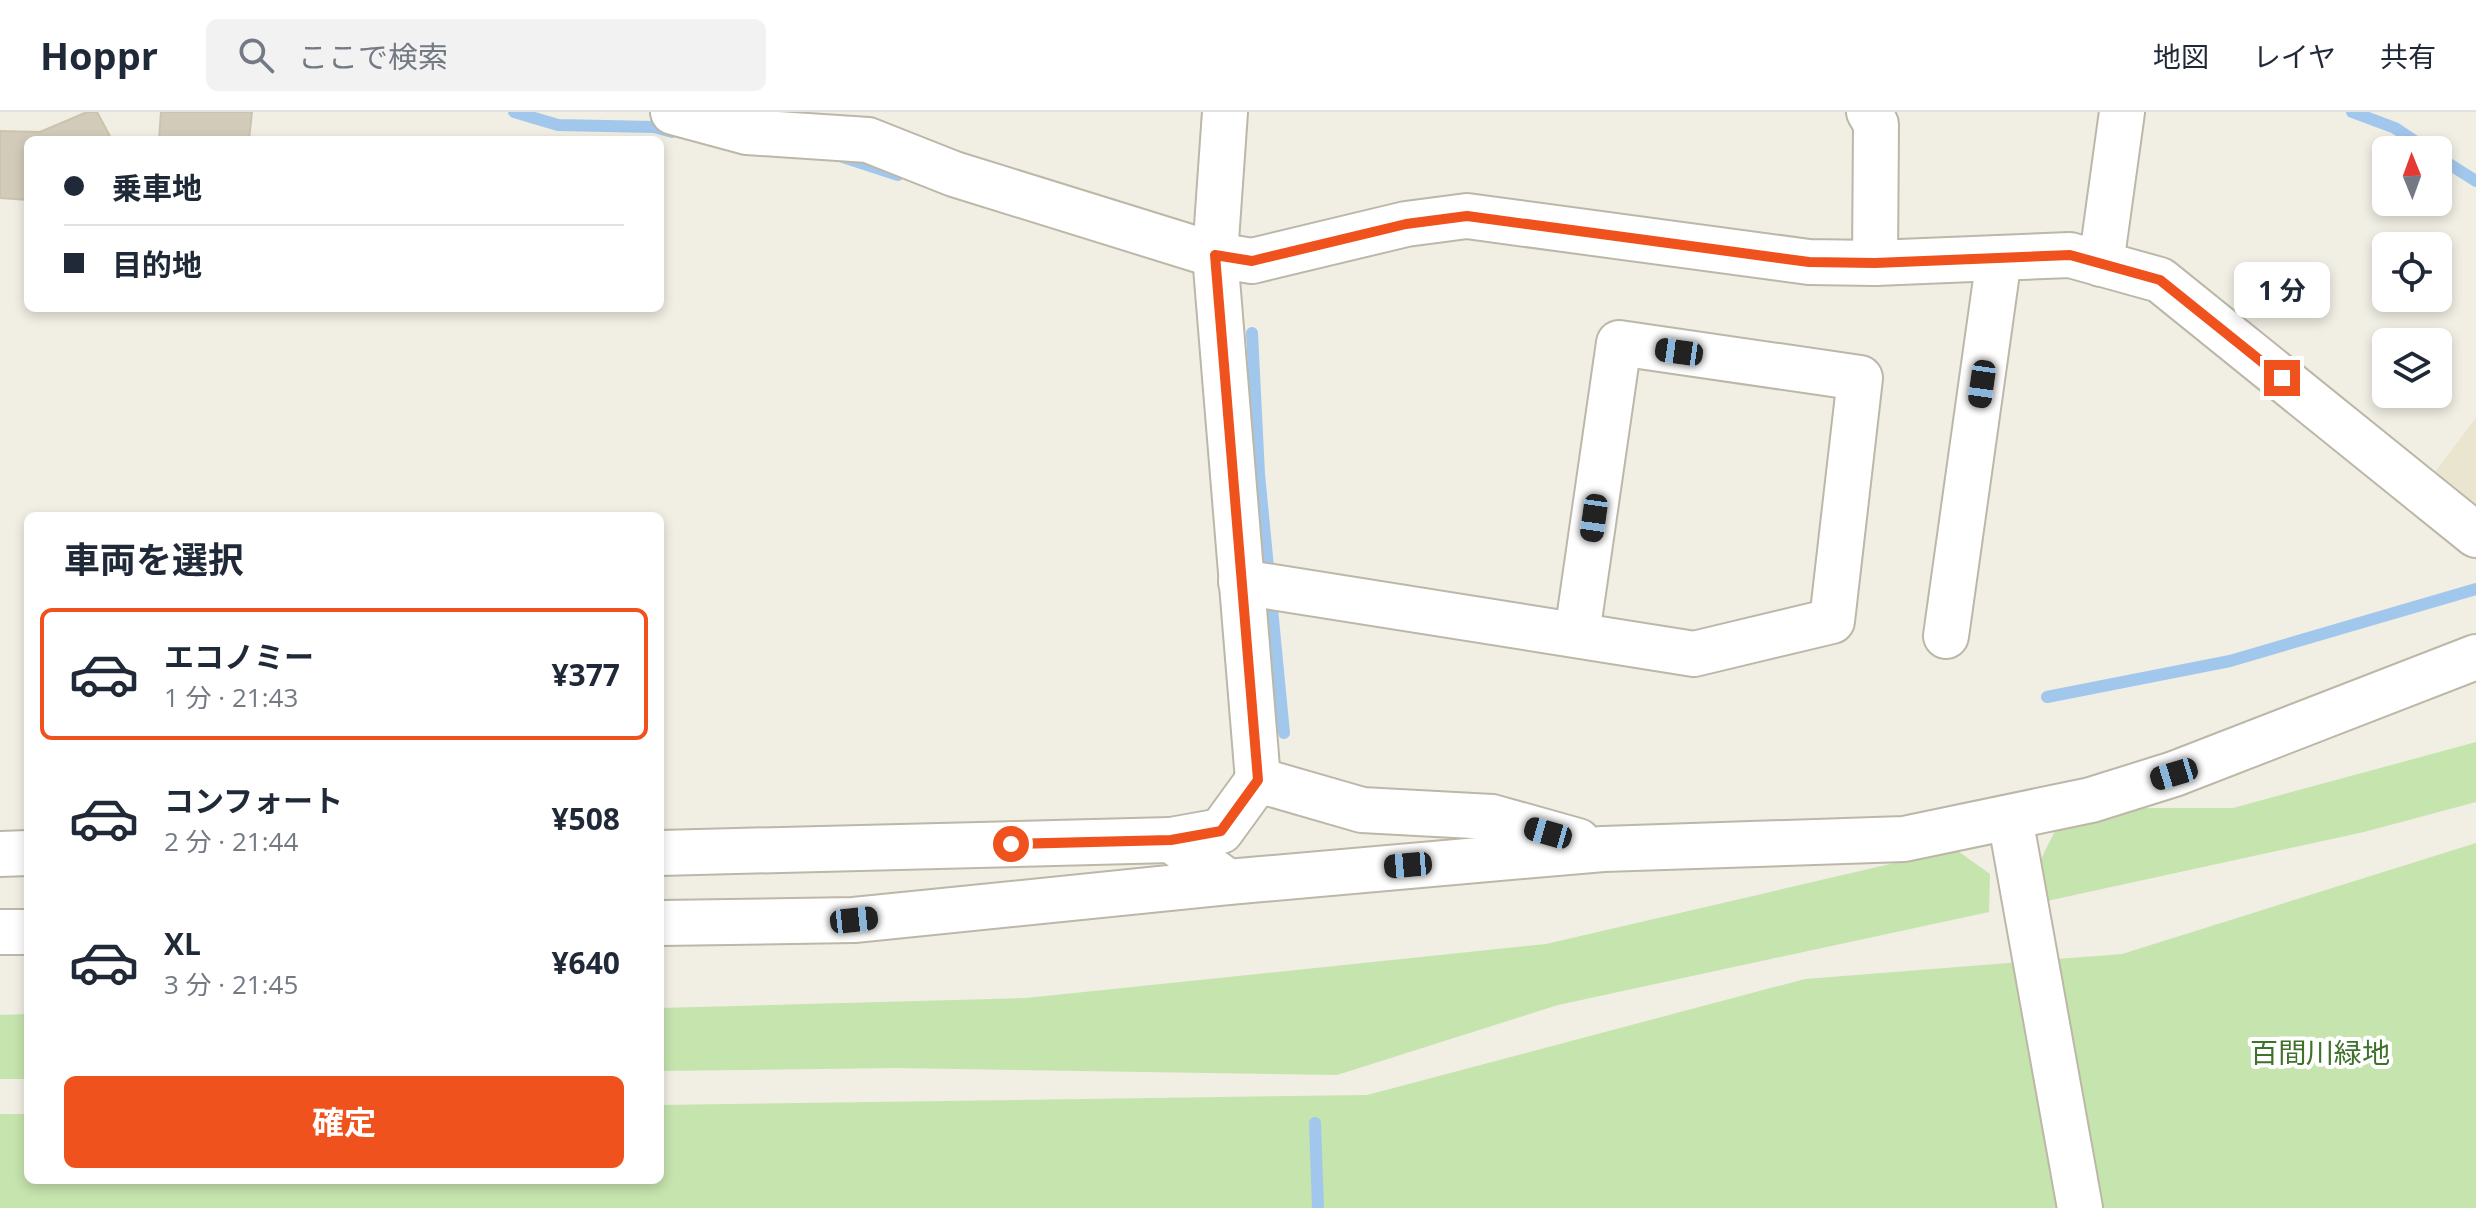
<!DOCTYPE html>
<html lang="ja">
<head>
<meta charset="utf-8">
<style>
	body { margin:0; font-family:"Open Sans","Noto Sans JP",sans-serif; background:#f2f2f3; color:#1f2937; height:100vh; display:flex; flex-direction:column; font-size:30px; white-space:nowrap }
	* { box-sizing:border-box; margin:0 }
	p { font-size:26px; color:#747a83 }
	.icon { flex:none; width:44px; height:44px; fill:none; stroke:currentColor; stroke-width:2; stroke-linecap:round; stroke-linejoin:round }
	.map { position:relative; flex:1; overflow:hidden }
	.panel { position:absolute; left:24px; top:400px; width:640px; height:672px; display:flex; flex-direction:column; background:#fff; border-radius:12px; box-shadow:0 4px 12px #0003 }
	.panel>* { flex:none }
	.hud { position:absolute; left:24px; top:24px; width:640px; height:176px; border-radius:12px; box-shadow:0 4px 12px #0003; display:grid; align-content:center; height:176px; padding:0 40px; background:#fff }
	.needle { width:52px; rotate:359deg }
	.controls { position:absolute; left:2372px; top:24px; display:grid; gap:16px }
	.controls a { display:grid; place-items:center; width:80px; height:80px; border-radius:12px; background:#fff; box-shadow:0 4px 12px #0003; font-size:40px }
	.end { position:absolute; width:36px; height:36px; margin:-18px; border:10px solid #ef521d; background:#fff; box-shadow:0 0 0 4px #fff }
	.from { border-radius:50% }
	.bubble { position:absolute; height:56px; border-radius:12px; background:#fff; box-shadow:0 4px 12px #0003; font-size:26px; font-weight:700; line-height:56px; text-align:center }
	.car { position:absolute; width:24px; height:48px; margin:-24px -12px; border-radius:10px; box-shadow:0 0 6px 2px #0007; background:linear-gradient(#222 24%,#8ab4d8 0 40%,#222 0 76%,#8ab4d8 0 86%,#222 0) }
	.hud b { display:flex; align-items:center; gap:28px; height:76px; font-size:30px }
	.hud b+b { border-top:2px solid #e0e1e3 }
	.hud i { width:20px; height:20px; background:#1f2937 }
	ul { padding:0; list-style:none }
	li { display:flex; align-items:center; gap:24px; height:132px; margin:0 16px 12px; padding:0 24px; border:4px solid transparent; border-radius:12px }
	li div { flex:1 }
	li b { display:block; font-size:30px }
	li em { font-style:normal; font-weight:700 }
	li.selected { border-color:#ef521d }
	li>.icon { width:72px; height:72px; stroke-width:1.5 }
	h2 { padding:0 40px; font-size:36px; line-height:96px }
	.button { display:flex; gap:16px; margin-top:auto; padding:16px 40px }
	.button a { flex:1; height:92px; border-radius:12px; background:#ef521d; color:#fff; font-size:32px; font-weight:700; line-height:92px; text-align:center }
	header { display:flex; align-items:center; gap:48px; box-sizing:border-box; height:112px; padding:0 40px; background:#fff; border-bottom:2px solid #e0e1e3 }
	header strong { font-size:38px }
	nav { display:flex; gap:44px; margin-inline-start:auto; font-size:28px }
	.search { width:560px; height:72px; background:#f2f2f3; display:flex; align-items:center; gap:20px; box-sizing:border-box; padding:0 28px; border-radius:12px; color:#747a83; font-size:30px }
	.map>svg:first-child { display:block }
	.education { fill:#eae5ce }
	.green { fill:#c6e4ae }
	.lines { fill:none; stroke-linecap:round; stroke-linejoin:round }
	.stream { stroke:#a2c7ec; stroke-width:12 }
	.building { fill:#d2cbba; stroke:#ccc3ae; stroke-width:2 }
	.minor-casing { stroke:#bcb7a7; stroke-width:48 }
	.minor { stroke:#fff; stroke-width:44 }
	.route { stroke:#ef521d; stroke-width:10 }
	.labels { text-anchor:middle; stroke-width:8; stroke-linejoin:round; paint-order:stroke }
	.park-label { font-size:28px; fill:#3f712b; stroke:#fff }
</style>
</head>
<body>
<header>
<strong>Hoppr</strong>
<div class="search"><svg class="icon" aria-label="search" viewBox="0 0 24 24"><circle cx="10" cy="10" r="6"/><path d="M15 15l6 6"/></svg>ここで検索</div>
<nav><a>地図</a><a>レイヤ</a><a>共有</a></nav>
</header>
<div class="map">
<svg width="2476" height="1096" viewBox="0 0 2476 1096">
	<rect width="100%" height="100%" fill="#f1eee4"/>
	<path class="education" d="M 2476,306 L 2476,402 L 2431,365 Z"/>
	<g class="green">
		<path d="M 2476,630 L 2476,690 L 2364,720 L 2047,789 L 2039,751 L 2057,715 L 2127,696 L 2233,696 Z"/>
		<path d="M 2476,731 L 2476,1096 L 0,1096 L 0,1002 L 28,1002 L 28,1068 L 660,1068 L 660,993 L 1367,983 L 1805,867 L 2122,842 Z"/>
		<path d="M 1955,737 L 1990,762 L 1989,800 L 1558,893 L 1337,963 L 896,956 L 660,959 L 660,896 L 1026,886 L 1546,832 Z"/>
		<path d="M 28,902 L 28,967 L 0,967 L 0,903 Z"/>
	</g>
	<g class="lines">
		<g class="stream">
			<path d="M 514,0 L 558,13 L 654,15 L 672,20"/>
			<path d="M 2352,0 L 2395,16 L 2428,38"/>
			<path d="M 843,45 L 898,63"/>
			<path d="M 2438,45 L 2476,69"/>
			<path d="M 1252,221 L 1259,362 L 1284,621"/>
			<path d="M 2047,585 L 2230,549 L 2476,477"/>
			<path d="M 1315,1011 L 1318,1096"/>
		</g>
	</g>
	<g class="building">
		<path d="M 87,0 L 97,0 L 112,28 L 28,28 L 28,88 L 0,86 L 0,19 L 40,20 Z"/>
		<path d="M 161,0 L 252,0 L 249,28 L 159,28 Z"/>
	</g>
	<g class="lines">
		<defs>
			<g id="minor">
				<path d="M 673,0 L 747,20 L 868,28 L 954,62 L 1215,143 L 1252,149 L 1406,112 L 1467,104 L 1809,150 L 1875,151"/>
				<path d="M 1225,0 L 1215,143 L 1258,668"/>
				<path d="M 1869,0 L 1876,12 L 1875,151 L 2070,143 L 2160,168 L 2476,423"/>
				<path d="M 2101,152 L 2122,0"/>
				<path d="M 1241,470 L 1694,542 L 1832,509 L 1860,266 L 1619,231 L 1577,522"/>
				<path d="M 1946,524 L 1999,146"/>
				<path d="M 2010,706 L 2080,1096"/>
				<path d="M 1171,728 L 1221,719 L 1258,668 L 1362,698 L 1492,705 L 1578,729"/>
				<path d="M 660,741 L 1171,728 L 1228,770"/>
				<path d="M 0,742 L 28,741"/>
				<path d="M 660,811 L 854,808 L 1228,770 L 1603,737 L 1904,727 L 2091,688 L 2174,662 L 2476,545"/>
				<path d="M 0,820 L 28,820"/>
			</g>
		</defs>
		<use href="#minor" class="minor-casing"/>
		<use href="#minor" class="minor"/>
	</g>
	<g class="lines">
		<path class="route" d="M 1011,732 L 1171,728 L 1221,719 L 1258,668 L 1215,143 L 1252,149 L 1406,112 L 1467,104 L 1809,150 L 1875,151 L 2070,143 L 2160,168 L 2282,266"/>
	</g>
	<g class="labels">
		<g class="park-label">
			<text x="2320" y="951">百間川緑地</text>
		</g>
	</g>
</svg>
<div class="controls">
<a><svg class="needle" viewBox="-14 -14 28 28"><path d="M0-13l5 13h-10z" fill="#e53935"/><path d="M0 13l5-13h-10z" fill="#747a83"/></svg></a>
<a><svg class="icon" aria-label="locate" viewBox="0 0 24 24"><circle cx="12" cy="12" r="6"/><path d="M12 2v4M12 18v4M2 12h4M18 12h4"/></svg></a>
<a><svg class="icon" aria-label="layers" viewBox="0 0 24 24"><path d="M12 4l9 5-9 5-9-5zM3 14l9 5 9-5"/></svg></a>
</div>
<i class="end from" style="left:1011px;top:732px"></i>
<i class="end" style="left:2282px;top:266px"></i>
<div class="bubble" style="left:2234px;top:150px;width:96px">1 分</div>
<i class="car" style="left:1679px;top:240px;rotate:278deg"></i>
<i class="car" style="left:1982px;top:272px;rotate:188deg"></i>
<i class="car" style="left:1594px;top:406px;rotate:188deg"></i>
<i class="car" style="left:2174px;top:662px;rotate:253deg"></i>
<i class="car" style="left:1548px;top:721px;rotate:286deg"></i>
<i class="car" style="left:1408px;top:753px;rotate:265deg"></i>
<i class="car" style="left:854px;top:808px;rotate:84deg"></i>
<div class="hud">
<b><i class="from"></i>乗車地</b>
<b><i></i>目的地</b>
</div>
<section class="panel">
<h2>車両を選択</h2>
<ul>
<li class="selected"><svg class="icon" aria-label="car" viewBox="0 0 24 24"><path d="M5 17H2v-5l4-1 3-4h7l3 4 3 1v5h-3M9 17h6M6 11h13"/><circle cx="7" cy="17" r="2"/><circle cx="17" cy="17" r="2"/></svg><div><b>エコノミー</b><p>1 分 · 21:43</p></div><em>¥377</em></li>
<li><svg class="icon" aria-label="car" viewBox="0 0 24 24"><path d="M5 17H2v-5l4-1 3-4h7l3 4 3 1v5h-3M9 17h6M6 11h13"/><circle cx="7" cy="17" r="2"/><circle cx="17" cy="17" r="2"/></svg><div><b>コンフォート</b><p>2 分 · 21:44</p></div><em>¥508</em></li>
<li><svg class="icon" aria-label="car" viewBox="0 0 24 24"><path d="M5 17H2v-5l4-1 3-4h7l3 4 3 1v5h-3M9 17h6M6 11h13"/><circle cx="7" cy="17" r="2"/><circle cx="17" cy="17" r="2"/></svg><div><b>XL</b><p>3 分 · 21:45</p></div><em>¥640</em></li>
</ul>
<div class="button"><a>確定</a></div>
</section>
</div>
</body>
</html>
